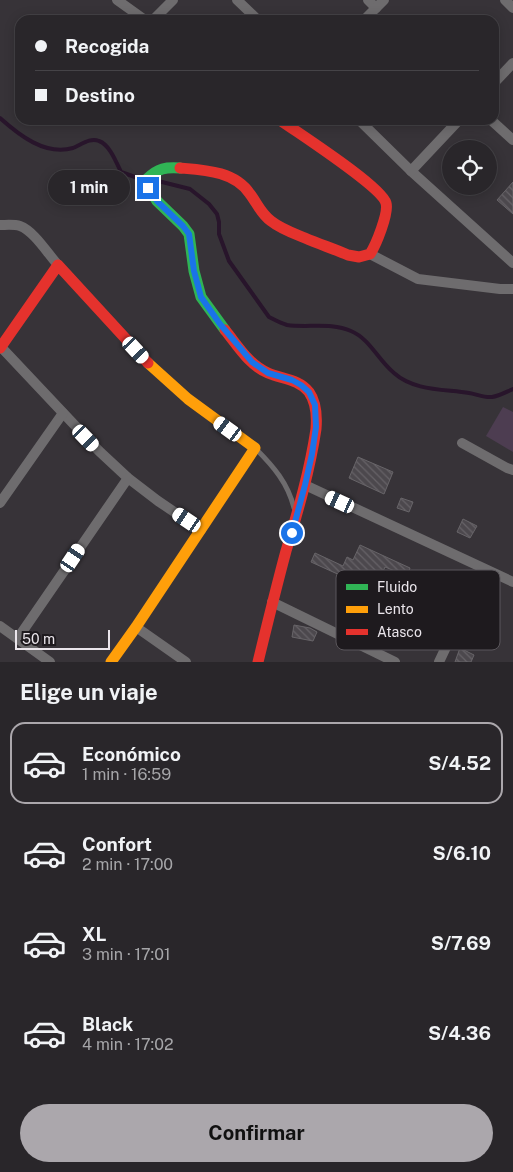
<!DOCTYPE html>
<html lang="es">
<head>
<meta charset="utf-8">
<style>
	body { margin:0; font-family:"Public Sans",sans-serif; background:#353236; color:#f1f3f6; height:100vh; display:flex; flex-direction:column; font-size:19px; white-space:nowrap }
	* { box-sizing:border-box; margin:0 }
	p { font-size:16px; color:#a5a5a8 }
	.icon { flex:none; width:28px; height:28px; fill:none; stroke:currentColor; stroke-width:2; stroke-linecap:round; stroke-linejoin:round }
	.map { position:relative; height:662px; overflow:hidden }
	.details { display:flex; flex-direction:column; background:#29262a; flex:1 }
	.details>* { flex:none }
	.top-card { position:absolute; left:15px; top:15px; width:484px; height:110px; border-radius:15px; box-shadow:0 2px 12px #0003,0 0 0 1px #454347; display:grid; align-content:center; height:110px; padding:0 20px; background:#29262a }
	.controls { position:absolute; left:442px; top:140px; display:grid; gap:10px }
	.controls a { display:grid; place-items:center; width:55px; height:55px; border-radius:50%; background:#29262a; box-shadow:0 2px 12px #0003,0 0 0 1px #454347; font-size:25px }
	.scale { position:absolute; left:15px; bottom:12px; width:95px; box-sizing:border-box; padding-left:5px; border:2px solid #eae5eb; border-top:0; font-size:14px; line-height:18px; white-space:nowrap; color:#eae5eb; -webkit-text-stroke:4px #1e1a1e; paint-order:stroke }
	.end { position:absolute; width:22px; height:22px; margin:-11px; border:6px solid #1a73e8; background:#fff; box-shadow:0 0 0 2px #fff }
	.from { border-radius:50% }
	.bubble { position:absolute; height:35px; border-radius:18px; background:#29262a; box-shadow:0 2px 12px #0003,0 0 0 1px #454347; font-size:16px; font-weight:700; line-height:35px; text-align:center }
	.car { position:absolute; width:15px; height:30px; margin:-15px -8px; border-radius:6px; box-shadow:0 0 4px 1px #0007; background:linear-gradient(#fff 24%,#345 0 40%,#fff 0 76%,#345 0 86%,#fff 0) }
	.top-card b { display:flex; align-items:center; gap:18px; height:48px; font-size:19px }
	.top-card b+b { border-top:1px solid #454347 }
	.top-card i { width:12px; height:12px; background:#f1f3f6 }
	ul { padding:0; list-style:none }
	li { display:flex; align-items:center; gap:15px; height:82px; margin:0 10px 8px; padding:0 10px; border:2px solid transparent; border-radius:15px }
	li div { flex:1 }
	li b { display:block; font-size:19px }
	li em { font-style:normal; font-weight:700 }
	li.on { border-color:#aba7ac }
	li>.icon { width:45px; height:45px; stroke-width:1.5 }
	h2 { padding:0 20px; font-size:22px; line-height:60px }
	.primary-button { display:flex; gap:10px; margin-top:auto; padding:10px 20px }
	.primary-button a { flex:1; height:58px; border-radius:30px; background:#aba7ac; color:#111; font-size:20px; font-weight:700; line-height:58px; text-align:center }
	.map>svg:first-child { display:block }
	.park { fill:#4d3d51 }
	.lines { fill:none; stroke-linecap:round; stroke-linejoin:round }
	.stream { stroke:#28152b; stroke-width:4 }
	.building { fill:url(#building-back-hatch); stroke:#676468 }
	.lane { stroke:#6e6c6e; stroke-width:5 }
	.street { stroke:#6e6c6e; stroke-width:10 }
	.fast { stroke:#30b455; stroke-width:11 }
	.slow { stroke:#ff9f0a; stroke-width:11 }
	.jam { stroke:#e5322d; stroke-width:11 }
	.route { stroke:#1a73e8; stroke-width:6 }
	.key { fill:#1e1a1e; stroke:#5b575c; stroke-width:1 }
	.key-label { font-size:14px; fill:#eae5eb }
</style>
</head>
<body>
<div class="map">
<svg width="513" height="662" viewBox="0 0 513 662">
	<defs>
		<pattern id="building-back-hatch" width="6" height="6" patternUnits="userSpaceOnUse" patternTransform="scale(1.25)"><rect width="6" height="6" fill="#4c484d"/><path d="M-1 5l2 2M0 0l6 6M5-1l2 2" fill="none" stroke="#666267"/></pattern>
	</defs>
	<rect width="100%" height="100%" fill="#373338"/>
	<path class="park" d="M 503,407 L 513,412 L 513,452 L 486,436 Z"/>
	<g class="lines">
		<g class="stream">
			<path d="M 0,118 C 19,135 45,156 73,148 C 81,145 90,137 99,141 C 110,145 116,162 121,172 L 135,177"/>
			<path d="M 158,181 L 190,189 L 209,204 L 217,214 L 219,222 L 219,234 L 229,261 L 269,317 C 275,320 280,323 287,325 C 308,328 331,322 351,331 C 370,339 378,360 394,373 C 414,391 444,389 469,393 C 476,394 485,398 492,397 C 499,396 506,392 513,389"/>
		</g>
	</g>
	<g class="building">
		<path d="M 513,182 L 513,214 L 497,200 Z"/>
		<path d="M 358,457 L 393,472 L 384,494 L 349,478 Z"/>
		<path d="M 401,498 L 413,502 L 409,512 L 397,508 Z"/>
		<path d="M 463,519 L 477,526 L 470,538 L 457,532 Z"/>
		<path d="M 360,545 L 410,568 L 407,576 L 385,567 L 374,591 L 366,586 L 358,604 L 345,598 L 353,581 L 311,562 L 315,553 L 343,566 L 347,557 L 353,560 Z"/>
		<path d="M 294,625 L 310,628 L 317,632 L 313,641 L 292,637 Z"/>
		<path d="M 460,648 L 474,655 L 471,662 L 455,662 Z"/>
	</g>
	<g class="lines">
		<path class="lane" d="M 256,449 C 273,466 288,483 294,508"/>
		<g class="street">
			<path d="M 117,0 L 145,20"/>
			<path d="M 237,0 L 258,20"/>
			<path d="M 368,0 L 376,8"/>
			<path d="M 505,0 L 513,8"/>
			<path d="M 153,20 L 173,0"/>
			<path d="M 364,20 L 384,0"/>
			<path d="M 494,83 L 513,63"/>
			<path d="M 359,120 L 411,171 L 513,263"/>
			<path d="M 491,120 L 513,140"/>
			<path d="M 411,171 L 459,120"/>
			<path d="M 0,225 C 6,225 14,224 20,226 C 34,231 48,254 58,265"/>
			<path d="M 370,254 L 418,279 L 500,289 L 513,289"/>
			<path d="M 0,346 L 99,451 L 128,478 L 158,501 L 201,530"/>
			<path d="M 462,443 L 507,468 L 513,470"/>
			<path d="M 305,485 L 513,582"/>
			<path d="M 0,503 L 63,413"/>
			<path d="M 272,602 L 395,662"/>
			<path d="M 0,626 L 50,662"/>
			<path d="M 136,627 L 186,662"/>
			<path d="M 18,638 L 128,478"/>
			<path d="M 439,662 L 483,569"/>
		</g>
		<path class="fast" d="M 180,168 C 166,167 158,168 147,179 L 149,188 L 157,201 L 183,226 L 189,234 L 194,271 L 201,297 L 225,330"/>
		<path class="slow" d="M 111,662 L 136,627 L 255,448 L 188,399 L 148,363"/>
		<g class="jam">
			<path d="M 180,168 C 204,170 235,171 250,194 C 257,203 261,214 271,221 C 281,229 293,233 305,238 C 319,244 334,249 348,255 L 359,257 L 370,254 C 376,245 389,213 386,203 C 381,186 298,133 280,120"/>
			<path d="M 225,330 C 238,346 249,365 268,373 C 282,379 299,379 309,392 C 316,402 317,417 316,429 C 310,470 298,511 286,551 C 276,588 267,625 258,662"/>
			<path d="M 0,348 L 58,265 L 148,363"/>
		</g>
	</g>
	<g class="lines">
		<path class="route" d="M 148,188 L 157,201 L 183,226 L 189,234 L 194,271 L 201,297 L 220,324 L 252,362 L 268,373 L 292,380 L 301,385 L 309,392 L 315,405 L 316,427 L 312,454 L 305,485 L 292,533"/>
	</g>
	<rect x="336" y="570" width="164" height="80" rx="8" class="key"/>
	<rect x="346" y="584" width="22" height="6" fill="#30b455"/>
	<rect x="346" y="606" width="22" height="7" fill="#ff9f0a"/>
	<rect x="346" y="629" width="22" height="6" fill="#e5322d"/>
	<g class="key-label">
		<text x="377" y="592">Fluido</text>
		<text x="377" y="614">Lento</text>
		<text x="377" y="637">Atasco</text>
	</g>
</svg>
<div class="controls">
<a><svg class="icon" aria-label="locate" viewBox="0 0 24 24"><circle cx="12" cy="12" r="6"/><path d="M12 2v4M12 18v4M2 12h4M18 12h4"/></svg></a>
</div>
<div class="scale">50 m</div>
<i class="end from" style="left:292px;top:533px"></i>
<i class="end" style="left:148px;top:188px"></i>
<div class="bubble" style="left:48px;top:170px;width:82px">1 min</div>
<i class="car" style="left:136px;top:350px;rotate:137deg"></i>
<i class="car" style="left:228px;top:429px;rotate:306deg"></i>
<i class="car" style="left:86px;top:438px;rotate:136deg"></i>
<i class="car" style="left:340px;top:502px;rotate:295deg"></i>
<i class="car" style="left:187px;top:520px;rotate:304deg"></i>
<i class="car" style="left:73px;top:558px;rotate:34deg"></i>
<div class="top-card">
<b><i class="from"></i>Recogida</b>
<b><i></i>Destino</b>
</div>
</div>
<section class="details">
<h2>Elige un viaje</h2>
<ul>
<li class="on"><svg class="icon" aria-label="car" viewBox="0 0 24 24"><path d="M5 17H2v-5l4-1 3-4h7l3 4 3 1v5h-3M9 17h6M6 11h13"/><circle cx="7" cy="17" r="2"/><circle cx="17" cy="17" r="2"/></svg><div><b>Económico</b><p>1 min · 16:59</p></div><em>S/4.52</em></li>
<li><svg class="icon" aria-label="car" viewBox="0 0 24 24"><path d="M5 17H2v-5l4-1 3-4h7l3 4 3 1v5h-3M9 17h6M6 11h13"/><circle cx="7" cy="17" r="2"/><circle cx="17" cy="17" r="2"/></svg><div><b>Confort</b><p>2 min · 17:00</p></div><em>S/6.10</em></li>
<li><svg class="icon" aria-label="car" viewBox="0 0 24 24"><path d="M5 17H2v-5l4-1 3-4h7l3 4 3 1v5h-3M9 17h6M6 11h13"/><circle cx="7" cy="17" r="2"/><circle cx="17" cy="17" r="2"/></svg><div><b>XL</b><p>3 min · 17:01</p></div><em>S/7.69</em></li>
<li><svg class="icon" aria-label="car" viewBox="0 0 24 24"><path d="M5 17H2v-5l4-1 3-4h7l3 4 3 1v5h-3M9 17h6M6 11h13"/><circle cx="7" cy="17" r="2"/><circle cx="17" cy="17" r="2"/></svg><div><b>Black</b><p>4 min · 17:02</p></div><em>S/4.36</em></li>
</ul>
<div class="primary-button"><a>Confirmar</a></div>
</section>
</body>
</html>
